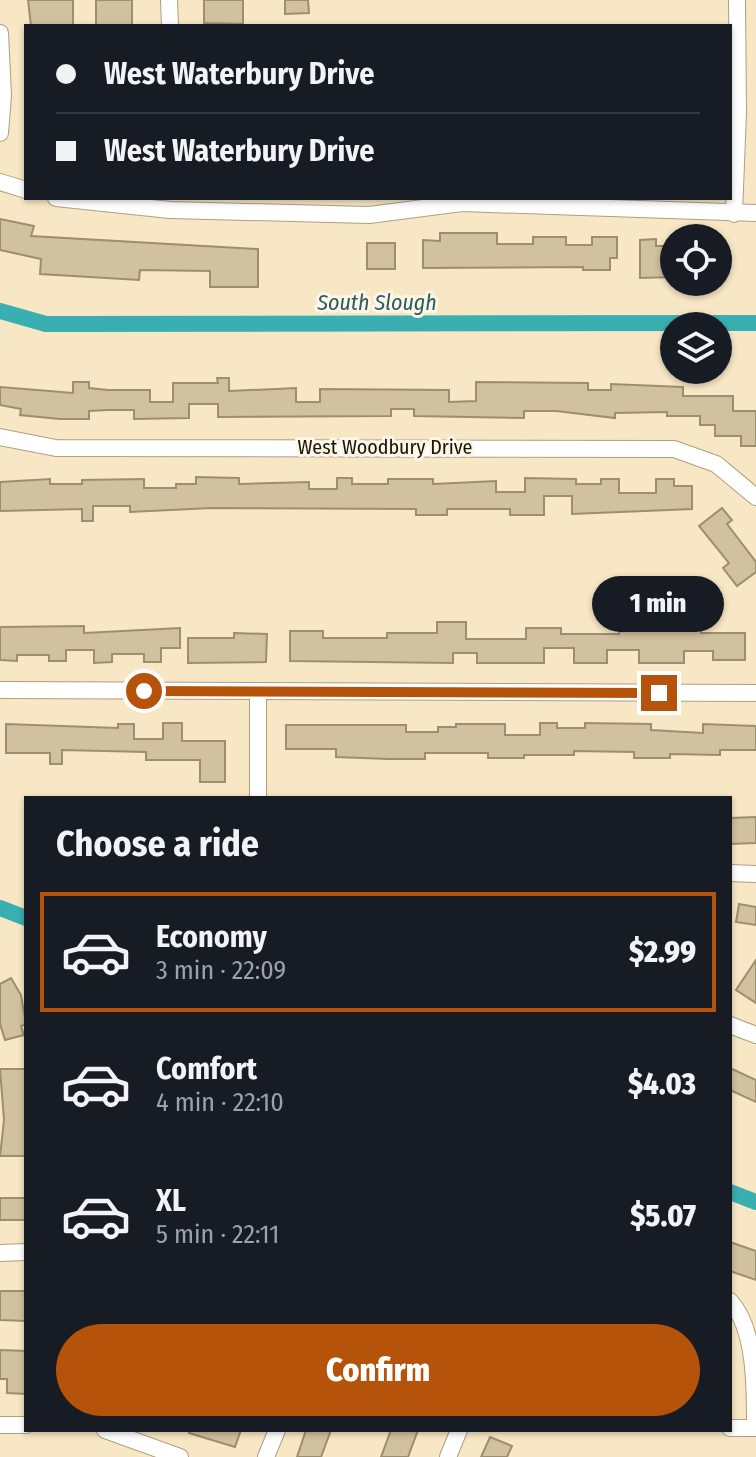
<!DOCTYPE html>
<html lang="en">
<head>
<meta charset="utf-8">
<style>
	body { margin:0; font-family:"Fira Sans Condensed",sans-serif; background:#242831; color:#f1f3f6; height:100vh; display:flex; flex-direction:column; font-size:30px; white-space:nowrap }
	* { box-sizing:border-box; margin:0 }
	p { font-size:26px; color:#9ea1a6 }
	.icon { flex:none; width:44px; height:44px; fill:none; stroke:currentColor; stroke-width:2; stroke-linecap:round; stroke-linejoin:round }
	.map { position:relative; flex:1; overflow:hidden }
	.details { position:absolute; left:24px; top:796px; width:708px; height:636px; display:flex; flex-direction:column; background:#171b24; border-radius:0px; box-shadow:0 2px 6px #0004 }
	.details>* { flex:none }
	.hud { position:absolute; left:24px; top:24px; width:708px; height:176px; border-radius:0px; box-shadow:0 2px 6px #0004; display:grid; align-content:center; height:176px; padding:0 32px; background:#171b24 }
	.buttons { position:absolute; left:660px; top:224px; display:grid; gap:16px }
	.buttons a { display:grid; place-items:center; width:72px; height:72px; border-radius:50%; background:#171b24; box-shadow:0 2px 6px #0004; font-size:40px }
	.end { position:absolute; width:36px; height:36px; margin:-18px; border:10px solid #b45309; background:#fff; box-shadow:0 0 0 4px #fff }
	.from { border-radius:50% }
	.bubble { position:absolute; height:56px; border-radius:28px; background:#171b24; box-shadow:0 2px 6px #0004; font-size:26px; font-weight:800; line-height:56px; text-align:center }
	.hud b { display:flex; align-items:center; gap:28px; height:76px; font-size:30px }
	.hud b+b { border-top:2px solid #363941 }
	.hud i { width:20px; height:20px; background:#f1f3f6 }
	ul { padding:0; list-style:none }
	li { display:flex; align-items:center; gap:24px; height:120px; margin:0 16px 12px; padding:0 16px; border:4px solid transparent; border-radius:0px }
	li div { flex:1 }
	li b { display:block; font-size:30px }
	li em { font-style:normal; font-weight:800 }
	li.on { border-color:#b45309 }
	li>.icon { width:72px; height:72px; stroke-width:1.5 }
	h2 { padding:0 32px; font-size:36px; line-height:96px }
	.cta { display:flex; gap:16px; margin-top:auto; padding:16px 32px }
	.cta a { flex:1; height:92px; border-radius:48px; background:#b45309; color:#fff; font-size:32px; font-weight:800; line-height:92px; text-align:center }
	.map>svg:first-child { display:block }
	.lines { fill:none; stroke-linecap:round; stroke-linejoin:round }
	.canal { stroke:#3aafb1; stroke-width:16 }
	.building { fill:#d0c19f; stroke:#9d8e6f; stroke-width:2 }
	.street-casing { stroke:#ae9f7f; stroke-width:18 }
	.street { stroke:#fff; stroke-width:16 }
	.route { stroke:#b45309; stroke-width:10 }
	.labels { text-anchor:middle; stroke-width:6; stroke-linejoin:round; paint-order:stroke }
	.street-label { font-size:20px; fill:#191307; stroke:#fcf6e8 }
	.water-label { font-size:22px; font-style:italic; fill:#2b5b5c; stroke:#fcf6e8 }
</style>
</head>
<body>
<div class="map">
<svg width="756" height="1457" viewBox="0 0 756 1457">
	<rect width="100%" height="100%" fill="#f8e7c5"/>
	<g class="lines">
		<g class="canal">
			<path d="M 0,311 L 46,324 L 756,323"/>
			<path d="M 0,908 L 26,918"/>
			<path d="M 730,1192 L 756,1202"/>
		</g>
	</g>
	<g class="building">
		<path d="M 28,0 L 73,0 L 73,26 L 31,26 Z"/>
		<path d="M 96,0 L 132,0 L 132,25 L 96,26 Z"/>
		<path d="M 204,0 L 243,0 L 243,24 L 204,23 Z"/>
		<path d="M 285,0 L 308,0 L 309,13 L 285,14 Z"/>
		<path d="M 0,219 L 34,226 L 31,236 L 258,249 L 258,287 L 210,287 L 210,271 L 140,270 L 139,280 L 40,274 L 41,259 L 0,250 Z"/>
		<path d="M 440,233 L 497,233 L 497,244 L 533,244 L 533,237 L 566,237 L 566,245 L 592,245 L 592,237 L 617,237 L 617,258 L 610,258 L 610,270 L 583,270 L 583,267 L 423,268 L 423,240 L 440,241 Z"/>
		<path d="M 656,239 L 656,246 L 672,246 L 673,277 L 640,278 L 640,240 Z"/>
		<rect x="367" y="243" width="28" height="26"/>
		<path d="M 217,378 L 229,378 L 229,391 L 296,388 L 296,402 L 320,402 L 320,389 L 449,390 L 449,402 L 476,401 L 476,382 L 588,383 L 588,390 L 611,390 L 611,384 L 683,387 L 683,396 L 733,396 L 733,411 L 756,411 L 756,446 L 741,446 L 741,436 L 715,436 L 715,425 L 700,425 L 700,416 L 667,416 L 667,412 L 615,413 L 615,418 L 556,411 L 524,411 L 524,418 L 414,416 L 414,409 L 391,409 L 391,416 L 218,417 L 218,404 L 189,404 L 189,418 L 134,419 L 134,410 L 108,410 L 89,411 L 89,419 L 60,419 L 20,415 L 21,409 L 0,405 L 0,387 L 73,393 L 73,382 L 89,382 L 89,388 L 108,390 L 150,390 L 150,402 L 173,402 L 173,383 L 218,383 Z"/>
		<path d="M 196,477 L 239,478 L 239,484 L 309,482 L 309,489 L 337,489 L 337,478 L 352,478 L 352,484 L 388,484 L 388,479 L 433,479 L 433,484 L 496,481 L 496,492 L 525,492 L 525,478 L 576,479 L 576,484 L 601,484 L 601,479 L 619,479 L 619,493 L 656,493 L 656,479 L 674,479 L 674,486 L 692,486 L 692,509 L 572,514 L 572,496 L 544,496 L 544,515 L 510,515 L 510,509 L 447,509 L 447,515 L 416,515 L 416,509 L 212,508 L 130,512 L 130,506 L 93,506 L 93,521 L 82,521 L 82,509 L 0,511 L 0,482 L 50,479 L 50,484 L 82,484 L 82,480 L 144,479 L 144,488 L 176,488 L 176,484 L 196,484 Z"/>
		<path d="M 722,508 L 732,520 L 727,524 L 756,562 L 756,572 L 737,586 L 723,568 L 729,563 L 699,526 Z"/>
		<path d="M 672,620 L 701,620 L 701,633 L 745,633 L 745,660 L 713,660 L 713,651 L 684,651 L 684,663 L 639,663 L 639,650 L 607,650 L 607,663 L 574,663 L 574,648 L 544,648 L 544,663 L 477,663 L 477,653 L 453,653 L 453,663 L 290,661 L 290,631 L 323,631 L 323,638 L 387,638 L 387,633 L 437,633 L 437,622 L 466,622 L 466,639 L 526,639 L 526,628 L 561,628 L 561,634 L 619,634 L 619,627 L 672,627 Z"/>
		<path d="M 84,626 L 84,633 L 180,628 L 180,648 L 161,648 L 161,662 L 144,662 L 144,654 L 112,654 L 112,662 L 94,663 L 94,650 L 66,650 L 66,661 L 49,661 L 49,655 L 17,655 L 17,661 L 0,660 L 0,627 Z"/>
		<path d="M 234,633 L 267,634 L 266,662 L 188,663 L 188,638 L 234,638 Z"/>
		<path d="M 163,723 L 182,723 L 182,741 L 225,741 L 225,782 L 200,782 L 200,760 L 146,760 L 146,752 L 62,750 L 62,764 L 50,764 L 50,753 L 6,753 L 6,724 L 118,728 L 118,724 L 134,724 L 134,739 L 163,739 Z"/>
		<path d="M 540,723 L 557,723 L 557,728 L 585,728 L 585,723 L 651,724 L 651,730 L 703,733 L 703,724 L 756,726 L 756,750 L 720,750 L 720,755 L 670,754 L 670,758 L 634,758 L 634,752 L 574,751 L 574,755 L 524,755 L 524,758 L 488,758 L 488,753 L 425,753 L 425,759 L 388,759 L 336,757 L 336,749 L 286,749 L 286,725 L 406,725 L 406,732 L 438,732 L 438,727 L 456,727 L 456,724 L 505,724 L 505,735 L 540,735 Z"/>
		<path d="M 756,817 L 756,843 L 730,844 L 730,818 Z"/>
		<path d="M 739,904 L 756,907 L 756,925 L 736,922 Z"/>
		<path d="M 756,960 L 756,1003 L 736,990 Z"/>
		<path d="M 11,978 L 21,995 L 26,1024 L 21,1026 L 24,1035 L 5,1040 L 0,1024 L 0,984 Z"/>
		<path d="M 730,1068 L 756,1080 L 756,1102 L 730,1090 Z"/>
		<path d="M 0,1069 L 26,1069 L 26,1156 L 0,1156 L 4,1120 Z"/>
		<rect x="0" y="1198" width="26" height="22"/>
		<path d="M 730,1242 L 756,1251 L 756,1280 L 730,1271 Z"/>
		<path d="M 0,1291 L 26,1291 L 26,1321 L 0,1320 Z"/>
		<path d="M 0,1350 L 26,1351 L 26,1394 L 7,1393 L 7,1379 L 0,1379 Z"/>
		<path d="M 190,1430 L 241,1430 L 235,1447 L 189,1433 Z"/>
		<path d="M 306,1430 L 331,1430 L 321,1457 L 297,1457 Z"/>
		<path d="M 391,1430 L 418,1430 L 408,1457 L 381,1457 Z"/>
		<path d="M 490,1437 L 512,1446 L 507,1457 L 481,1457 Z"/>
	</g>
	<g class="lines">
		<defs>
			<g id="street">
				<path d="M 169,0 L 170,26"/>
				<path d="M 0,33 L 3,95 L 0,133"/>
				<path d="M 0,182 L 26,190"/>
				<path d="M 56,198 L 170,210 L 369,215 L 462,203 L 756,213"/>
				<path d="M 734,214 L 738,112 L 737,0"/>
				<path d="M 0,437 L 56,448 L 674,449 L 716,464 L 756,497"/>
				<path d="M 0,690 L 756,693"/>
				<path d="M 258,692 L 258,798"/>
				<path d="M 730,873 L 756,874"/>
				<path d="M 730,1025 L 756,1035"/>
				<path d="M 0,1253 L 26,1252"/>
				<path d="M 730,1301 C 756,1329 755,1388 755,1428"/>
				<path d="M 0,1425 L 26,1425"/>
				<path d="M 730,1428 L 756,1428"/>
				<path d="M 105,1430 L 180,1457"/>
				<path d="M 266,1457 L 277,1430"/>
				<path d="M 448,1457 L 459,1430"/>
			</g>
		</defs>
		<use href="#street" class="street-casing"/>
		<use href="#street" class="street"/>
	</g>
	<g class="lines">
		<path class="route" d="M 144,691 L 659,693"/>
	</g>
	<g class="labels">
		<g class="street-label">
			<text x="385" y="454">West Woodbury Drive</text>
		</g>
		<g class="water-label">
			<text x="377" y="310">South Slough</text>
		</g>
	</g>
</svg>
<div class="buttons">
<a><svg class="icon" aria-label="locate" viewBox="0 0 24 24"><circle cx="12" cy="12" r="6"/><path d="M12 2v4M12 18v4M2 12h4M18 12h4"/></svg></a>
<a><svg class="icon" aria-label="layers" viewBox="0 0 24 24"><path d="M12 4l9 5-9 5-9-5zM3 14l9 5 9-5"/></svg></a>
</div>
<i class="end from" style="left:144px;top:691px"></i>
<i class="end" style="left:659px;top:693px"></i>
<div class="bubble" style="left:592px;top:576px;width:132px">1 min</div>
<div class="hud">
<b><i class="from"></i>West Waterbury Drive</b>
<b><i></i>West Waterbury Drive</b>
</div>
<section class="details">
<h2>Choose a ride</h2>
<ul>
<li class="on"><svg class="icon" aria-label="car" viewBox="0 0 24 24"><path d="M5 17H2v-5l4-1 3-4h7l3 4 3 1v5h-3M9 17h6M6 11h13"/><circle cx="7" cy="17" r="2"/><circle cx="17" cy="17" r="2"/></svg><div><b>Economy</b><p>3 min · 22:09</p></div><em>$2.99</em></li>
<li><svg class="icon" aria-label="car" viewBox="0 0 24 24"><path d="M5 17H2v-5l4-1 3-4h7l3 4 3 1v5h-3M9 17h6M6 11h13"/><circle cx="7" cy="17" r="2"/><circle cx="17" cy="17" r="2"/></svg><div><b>Comfort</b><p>4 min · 22:10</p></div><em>$4.03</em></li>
<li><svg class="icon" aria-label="car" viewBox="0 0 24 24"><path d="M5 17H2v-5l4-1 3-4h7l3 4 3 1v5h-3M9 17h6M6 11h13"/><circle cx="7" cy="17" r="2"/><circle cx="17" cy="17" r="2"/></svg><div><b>XL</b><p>5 min · 22:11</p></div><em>$5.07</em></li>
</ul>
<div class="cta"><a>Confirm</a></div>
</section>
</div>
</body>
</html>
